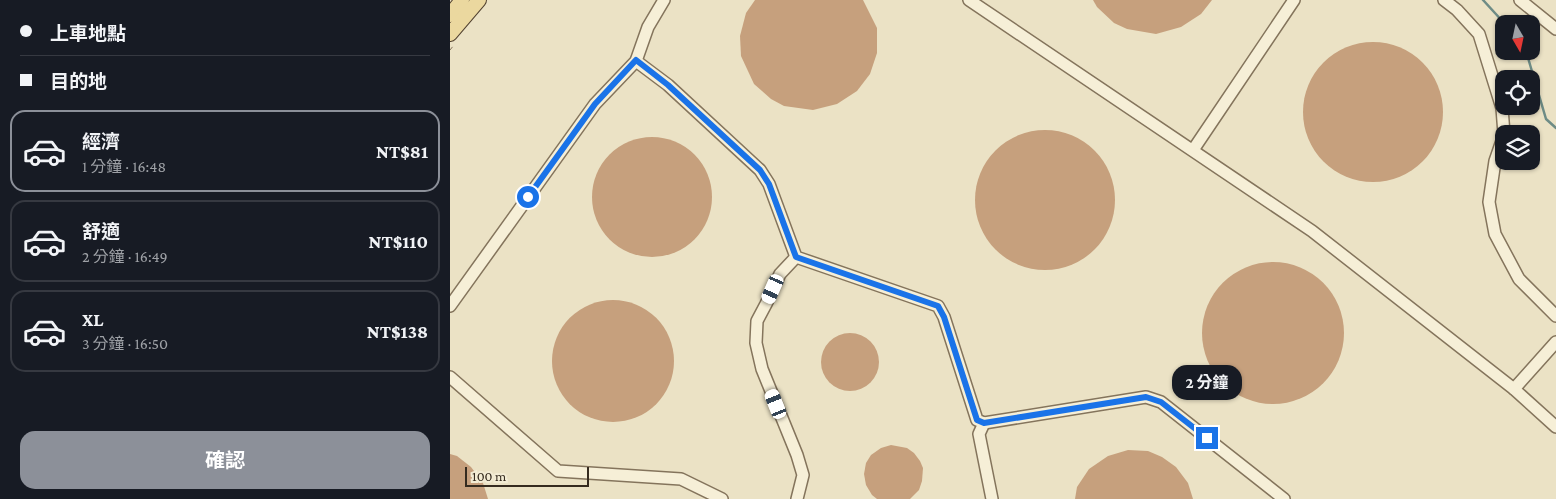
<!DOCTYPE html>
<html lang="zh-TW">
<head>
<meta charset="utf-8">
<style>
	body { margin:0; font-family:"Crimson Pro","Noto Sans TC",serif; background:#242831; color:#f1f3f6; height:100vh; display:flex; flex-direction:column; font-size:19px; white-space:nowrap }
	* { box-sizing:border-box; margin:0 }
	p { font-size:16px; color:#9ea1a6 }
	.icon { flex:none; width:28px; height:28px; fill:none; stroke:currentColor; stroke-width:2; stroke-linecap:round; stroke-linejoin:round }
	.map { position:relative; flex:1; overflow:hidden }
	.sheet { display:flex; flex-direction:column; background:#171b24; width:450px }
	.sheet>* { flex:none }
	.hud { display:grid; align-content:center; height:110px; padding:0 20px; background:#171b24 }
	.needle { width:32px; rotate:171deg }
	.controls { position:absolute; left:1045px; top:15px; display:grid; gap:10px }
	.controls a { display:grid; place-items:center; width:45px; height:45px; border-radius:10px; background:#171b24; box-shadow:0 1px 4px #0004; font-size:25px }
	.scale { position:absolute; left:15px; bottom:12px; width:124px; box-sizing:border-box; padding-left:5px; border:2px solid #352b1f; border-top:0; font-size:14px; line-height:18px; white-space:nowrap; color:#352b1f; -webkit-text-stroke:4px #f3ecd4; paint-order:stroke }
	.end { position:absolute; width:22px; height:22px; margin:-11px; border:6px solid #1a73e8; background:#fff; box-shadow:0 0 0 2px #fff }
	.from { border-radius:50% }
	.bubble { position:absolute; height:35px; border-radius:15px; background:#171b24; box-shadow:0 1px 4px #0004; font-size:16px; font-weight:700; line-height:35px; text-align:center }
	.car { position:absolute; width:15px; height:30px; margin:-15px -8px; border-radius:6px; box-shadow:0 0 4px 1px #0007; background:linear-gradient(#fff 24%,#345 0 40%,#fff 0 76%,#345 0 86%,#fff 0) }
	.hud b { display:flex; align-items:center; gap:18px; height:48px; font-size:19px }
	.hud b+b { border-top:1px solid #363941 }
	.hud i { width:12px; height:12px; background:#f1f3f6 }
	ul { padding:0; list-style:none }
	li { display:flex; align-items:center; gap:15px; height:82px; margin:0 10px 8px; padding:0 10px; border:2px solid #363941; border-radius:15px }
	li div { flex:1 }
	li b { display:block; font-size:19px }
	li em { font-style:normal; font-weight:700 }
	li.selected { border-color:#8c9099 }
	li>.icon { width:45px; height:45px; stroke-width:1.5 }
	.action { display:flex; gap:10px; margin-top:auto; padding:10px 20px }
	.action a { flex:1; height:58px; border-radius:15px; background:#8c9099; color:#fff; font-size:20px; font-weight:700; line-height:58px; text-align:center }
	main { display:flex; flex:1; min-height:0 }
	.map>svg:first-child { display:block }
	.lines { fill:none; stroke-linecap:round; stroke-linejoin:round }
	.stream { stroke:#6e8c86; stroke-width:2.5 }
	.building { fill:#c6a07d }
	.minor-casing { stroke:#84745c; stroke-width:14 }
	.major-casing { stroke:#524230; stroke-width:16 }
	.path { stroke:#84745c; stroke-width:1; stroke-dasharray:4 2.5; stroke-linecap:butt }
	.minor { stroke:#f6efd7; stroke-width:11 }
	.major { stroke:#ebd89f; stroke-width:14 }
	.route { stroke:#1a73e8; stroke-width:6 }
</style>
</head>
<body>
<main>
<section class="sheet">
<div class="hud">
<b><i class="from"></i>上車地點</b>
<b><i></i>目的地</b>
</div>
<ul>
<li class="selected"><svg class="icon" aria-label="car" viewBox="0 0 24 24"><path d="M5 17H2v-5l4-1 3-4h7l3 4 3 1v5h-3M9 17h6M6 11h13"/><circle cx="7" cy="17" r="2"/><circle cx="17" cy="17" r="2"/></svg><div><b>經濟</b><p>1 分鐘 · 16:48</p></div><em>NT$81</em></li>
<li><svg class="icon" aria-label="car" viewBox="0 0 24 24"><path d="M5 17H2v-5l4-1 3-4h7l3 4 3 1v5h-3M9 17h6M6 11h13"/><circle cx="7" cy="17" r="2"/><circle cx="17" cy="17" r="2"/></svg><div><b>舒適</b><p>2 分鐘 · 16:49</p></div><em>NT$110</em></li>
<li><svg class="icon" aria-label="car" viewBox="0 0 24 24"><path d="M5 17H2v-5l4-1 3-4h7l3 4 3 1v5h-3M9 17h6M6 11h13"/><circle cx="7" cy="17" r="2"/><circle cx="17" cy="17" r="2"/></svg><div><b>XL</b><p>3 分鐘 · 16:50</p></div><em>NT$138</em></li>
</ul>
<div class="action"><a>確認</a></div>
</section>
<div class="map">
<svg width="1106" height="499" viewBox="0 0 1106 499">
	<rect width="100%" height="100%" fill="#ebe2c5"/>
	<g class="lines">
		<g class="stream">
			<path d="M 1033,0 L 1055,24"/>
			<path d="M 1076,51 L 1096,119 L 1106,128"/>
		</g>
	</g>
	<g class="building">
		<path d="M 305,0 L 413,0 L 427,28 L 427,53 L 420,74 L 407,91 L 387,104 L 363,110 L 334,106 L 321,99 L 304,84 L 291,56 L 290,36 L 296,13 Z"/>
		<path d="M 643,0 L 762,0 L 751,14 L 731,27 L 706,34 L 677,29 L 664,23 L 647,7 Z"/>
		<circle cx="923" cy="112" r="70"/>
		<circle cx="595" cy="200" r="70"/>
		<circle cx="202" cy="197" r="60"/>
		<circle cx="823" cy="333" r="71"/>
		<circle cx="163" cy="361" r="61"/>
		<circle cx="400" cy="362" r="29"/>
		<path d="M 441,445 L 457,448 L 464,453 L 470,461 L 473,468 L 472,481 L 469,490 L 460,499 L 427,499 L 422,495 L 416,485 L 414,474 L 416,463 L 421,455 L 431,448 Z"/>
		<path d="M 678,450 L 698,451 L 712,457 L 726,467 L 738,483 L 743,499 L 625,499 L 627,487 L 639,469 L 658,456 Z"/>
		<path d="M 0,454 L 7,456 L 21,467 L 33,483 L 38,499 L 0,499 Z"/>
	</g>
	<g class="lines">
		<defs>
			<g id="minor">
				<path d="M 519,0 L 862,231 L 1064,389"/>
				<path d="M 994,0 L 1007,10 L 1029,34 L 1052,108 L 1054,134"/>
				<path d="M 1070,0 L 1106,29"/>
				<path d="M 186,61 L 218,85 L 310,170 L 319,184 L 346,257 L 488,306 L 494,317 L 527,420 L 534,423 L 696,397 L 711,402 L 834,499"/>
				<path d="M 1054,135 L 1045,161 L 1039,202 L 1045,234 L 1069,279 L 1106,316"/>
				<path d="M 743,150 L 844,0"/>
				<path d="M 346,257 L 330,274 L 316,304 L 307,321 L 306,343 L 312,369 L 347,455 L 353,475 L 347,499"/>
				<path d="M 0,306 L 145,104 L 186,61 L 198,27 L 214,0"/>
				<path d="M 1106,342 L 1064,389 L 1106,427"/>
				<path d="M 0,377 L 108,471 L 231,479 L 272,499"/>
				<path d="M 534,423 L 529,434 L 542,499"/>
			</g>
			<g id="major">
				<path d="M 0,15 L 12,0"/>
				<path d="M 0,34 L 29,0"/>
			</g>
		</defs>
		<use href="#minor" class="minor-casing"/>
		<use href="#major" class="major-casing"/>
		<path class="path" d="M 0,50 L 4,45"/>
		<use href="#minor" class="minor"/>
		<use href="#major" class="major"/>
	</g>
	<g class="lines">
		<path class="route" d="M 78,197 L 145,104 L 186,60 L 218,85 L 310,170 L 319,184 L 346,257 L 488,306 L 494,317 L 527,420 L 534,423 L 696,397 L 711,402 L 757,438"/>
	</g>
</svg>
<div class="controls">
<a><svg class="needle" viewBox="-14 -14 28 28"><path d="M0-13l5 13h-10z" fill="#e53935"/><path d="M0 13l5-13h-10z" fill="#9ea1a6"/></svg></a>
<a><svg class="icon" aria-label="locate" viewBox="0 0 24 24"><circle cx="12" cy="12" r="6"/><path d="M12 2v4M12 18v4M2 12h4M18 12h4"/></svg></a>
<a><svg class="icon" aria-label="layers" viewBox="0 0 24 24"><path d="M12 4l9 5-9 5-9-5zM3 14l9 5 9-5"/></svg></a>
</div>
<div class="scale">100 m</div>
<i class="end from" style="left:78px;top:197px"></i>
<i class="end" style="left:757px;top:438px"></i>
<div class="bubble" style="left:722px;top:365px;width:70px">2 分鐘</div>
<i class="car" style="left:323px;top:289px;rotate:204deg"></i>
<i class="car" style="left:326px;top:404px;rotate:338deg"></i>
</div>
</main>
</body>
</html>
